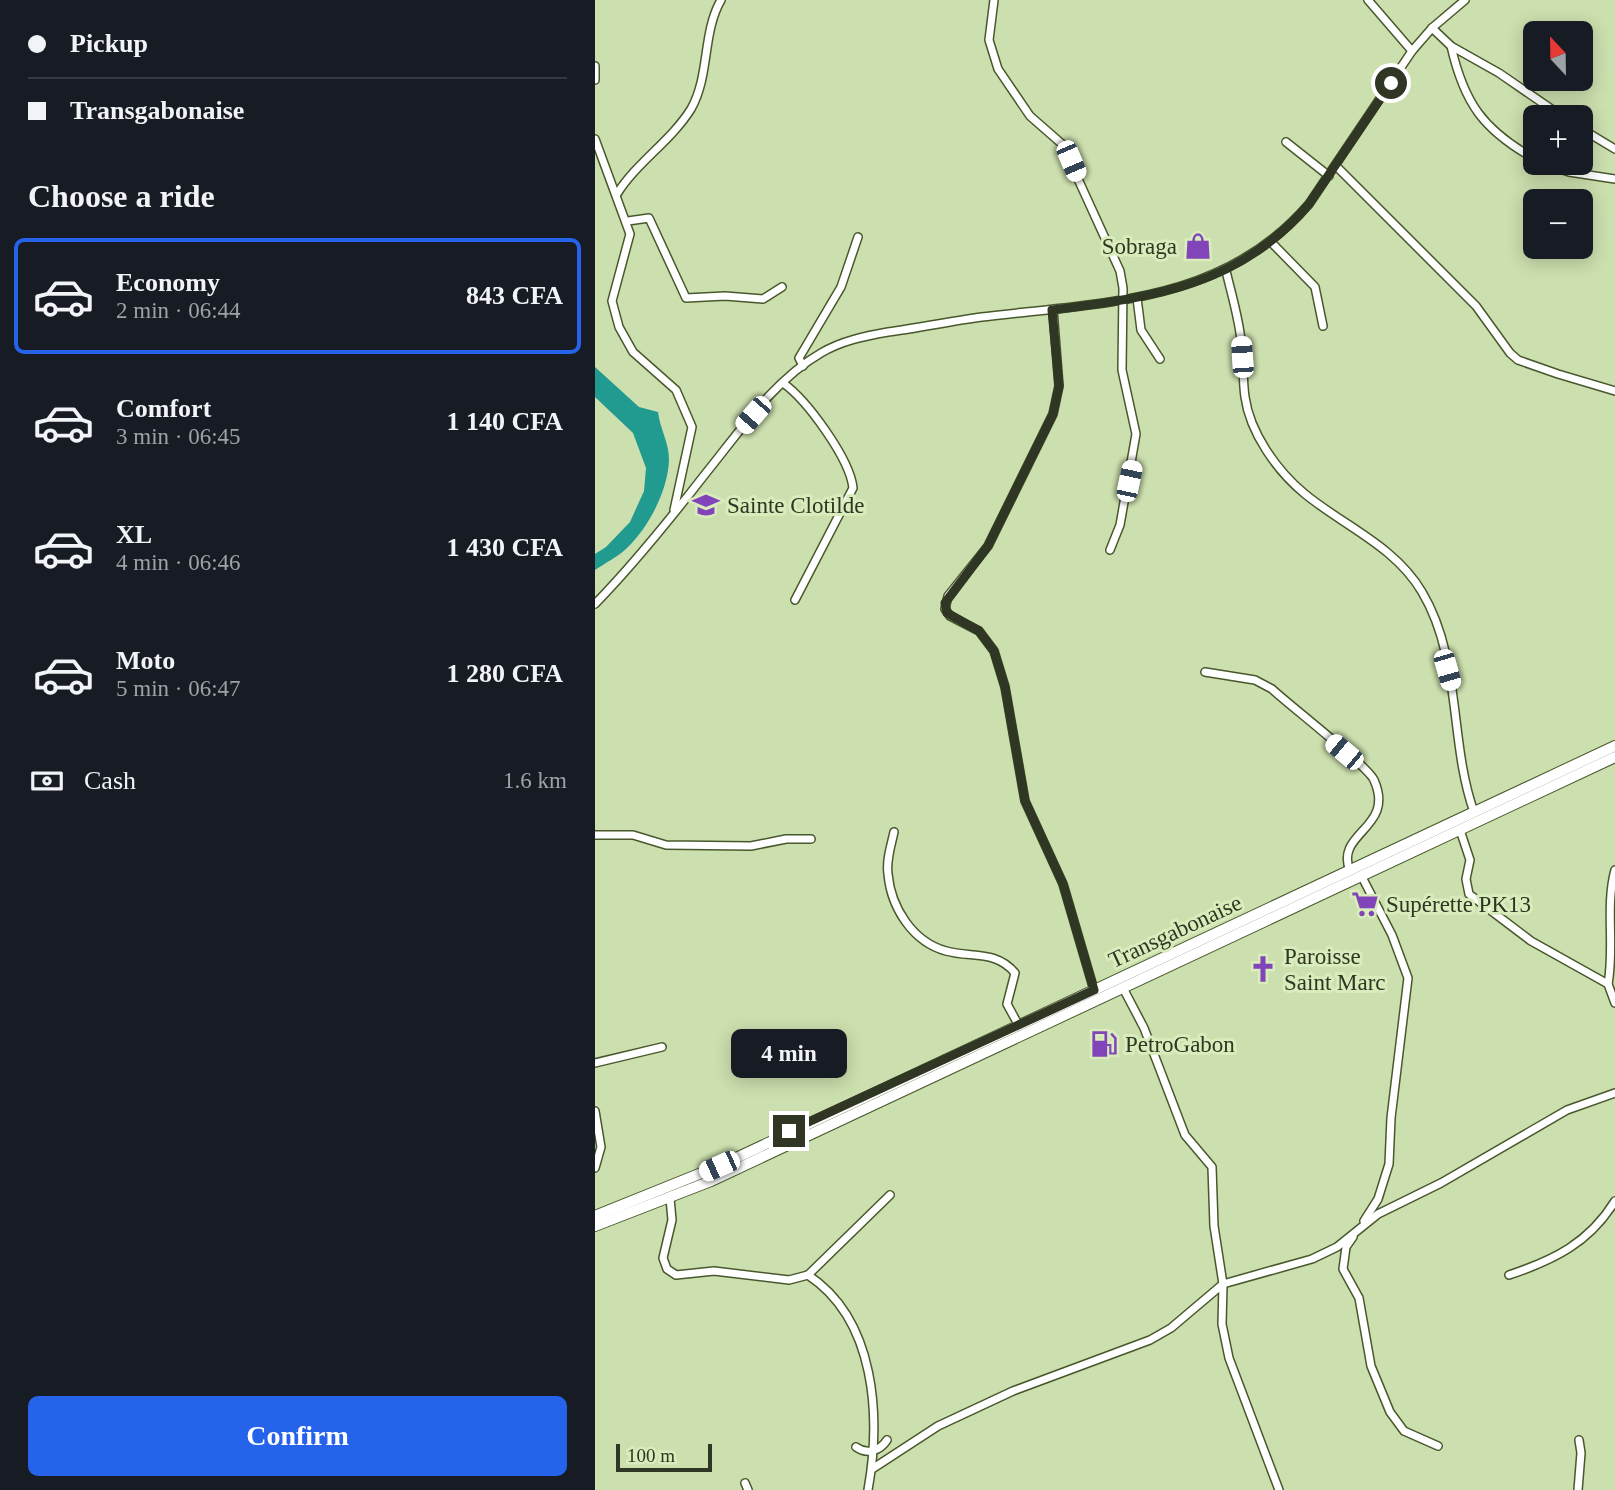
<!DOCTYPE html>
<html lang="en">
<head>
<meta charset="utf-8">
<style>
	body { margin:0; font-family:"Times New Roman",serif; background:#20242c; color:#f1f3f6; height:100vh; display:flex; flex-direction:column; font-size:26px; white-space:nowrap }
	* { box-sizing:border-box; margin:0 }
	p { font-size:23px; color:#9ea1a6 }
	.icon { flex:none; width:38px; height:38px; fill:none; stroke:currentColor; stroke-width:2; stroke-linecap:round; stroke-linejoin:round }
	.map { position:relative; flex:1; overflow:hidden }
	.panel { display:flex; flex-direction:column; background:#171b24; width:595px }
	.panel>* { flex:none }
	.guide { display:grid; align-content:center; height:154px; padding:0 28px; background:#171b24 }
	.needle { width:46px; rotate:338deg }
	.fabs { position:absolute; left:928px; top:21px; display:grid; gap:14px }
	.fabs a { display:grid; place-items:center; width:70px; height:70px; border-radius:10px; background:#171b24; box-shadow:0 4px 18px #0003; font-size:35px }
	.scale { position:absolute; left:21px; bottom:18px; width:96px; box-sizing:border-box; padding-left:7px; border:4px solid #2f3623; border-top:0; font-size:19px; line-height:24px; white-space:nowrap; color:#2f3623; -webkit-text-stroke:5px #d9ecbb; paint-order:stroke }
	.end { position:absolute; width:32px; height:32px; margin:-16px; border:9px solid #2f3623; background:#fff; box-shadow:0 0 0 4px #fff }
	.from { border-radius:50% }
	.bubble { position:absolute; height:49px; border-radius:10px; background:#171b24; box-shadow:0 4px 18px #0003; font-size:23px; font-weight:600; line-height:49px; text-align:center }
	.car { position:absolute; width:21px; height:42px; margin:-21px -10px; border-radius:9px; box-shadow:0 0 5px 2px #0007; background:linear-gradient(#fff 24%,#345 0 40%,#fff 0 76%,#345 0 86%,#fff 0) }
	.guide b { display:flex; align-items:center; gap:24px; height:66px; font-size:26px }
	.guide b+b { border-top:2px solid #363941 }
	.guide i { width:18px; height:18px; background:#f1f3f6 }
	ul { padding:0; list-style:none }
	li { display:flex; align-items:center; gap:21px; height:116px; margin:0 14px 10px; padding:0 14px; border:4px solid transparent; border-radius:10px }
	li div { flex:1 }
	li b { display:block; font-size:26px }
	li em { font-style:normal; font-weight:600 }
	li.selected { border-color:#2563eb }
	li>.icon { width:63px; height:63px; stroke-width:1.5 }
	h2 { padding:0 28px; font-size:32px; line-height:84px }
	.pay { display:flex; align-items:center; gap:18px; height:77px; padding:0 28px; font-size:26px }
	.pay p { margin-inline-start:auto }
	.action { display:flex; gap:14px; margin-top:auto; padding:14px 28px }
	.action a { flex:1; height:80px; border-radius:10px; background:#2563eb; color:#fff; font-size:28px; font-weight:600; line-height:80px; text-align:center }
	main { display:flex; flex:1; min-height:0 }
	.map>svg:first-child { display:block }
	.water { fill:#219b90 }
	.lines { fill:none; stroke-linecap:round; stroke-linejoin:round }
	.minor-casing { stroke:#48582c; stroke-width:10 }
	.highway-casing { stroke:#48582c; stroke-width:12 }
	.minor { stroke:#fff; stroke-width:7 }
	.highway { stroke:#fff; stroke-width:10 }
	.route { stroke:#2f3623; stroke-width:9 }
	.labels { text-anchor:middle; stroke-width:6; stroke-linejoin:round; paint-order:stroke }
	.poi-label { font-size:23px; fill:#2f3623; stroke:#d9ecbb; text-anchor:start }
	.street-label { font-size:23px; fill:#2f3623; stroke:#d9ecbb }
</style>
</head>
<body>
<main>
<section class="panel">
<div class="guide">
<b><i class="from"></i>Pickup</b>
<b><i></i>Transgabonaise</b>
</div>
<h2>Choose a ride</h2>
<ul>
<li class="selected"><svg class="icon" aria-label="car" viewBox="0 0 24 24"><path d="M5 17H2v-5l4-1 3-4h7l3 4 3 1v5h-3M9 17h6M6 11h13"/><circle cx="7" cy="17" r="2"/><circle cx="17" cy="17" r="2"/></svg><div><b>Economy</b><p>2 min · 06:44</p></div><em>843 CFA</em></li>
<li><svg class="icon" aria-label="car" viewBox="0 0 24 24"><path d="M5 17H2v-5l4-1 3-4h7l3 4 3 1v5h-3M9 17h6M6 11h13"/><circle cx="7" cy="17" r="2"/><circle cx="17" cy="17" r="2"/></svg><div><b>Comfort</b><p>3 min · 06:45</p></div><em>1 140 CFA</em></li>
<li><svg class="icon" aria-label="car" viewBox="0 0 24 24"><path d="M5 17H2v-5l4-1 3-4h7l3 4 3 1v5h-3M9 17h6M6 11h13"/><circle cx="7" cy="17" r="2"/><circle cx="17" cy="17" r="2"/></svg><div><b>XL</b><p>4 min · 06:46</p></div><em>1 430 CFA</em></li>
<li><svg class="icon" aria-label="car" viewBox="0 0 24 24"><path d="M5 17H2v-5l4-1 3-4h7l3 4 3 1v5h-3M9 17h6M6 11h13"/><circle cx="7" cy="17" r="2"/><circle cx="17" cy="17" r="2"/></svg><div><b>Moto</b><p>5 min · 06:47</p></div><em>1 280 CFA</em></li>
</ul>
<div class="pay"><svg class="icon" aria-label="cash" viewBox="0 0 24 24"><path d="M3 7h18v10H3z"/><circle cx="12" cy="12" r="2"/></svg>Cash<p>1.6 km</p></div>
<div class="action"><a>Confirm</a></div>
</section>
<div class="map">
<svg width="1020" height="1490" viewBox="0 0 1020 1490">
	<rect width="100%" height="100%" fill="#ccdfae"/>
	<path class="water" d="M 0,367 L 44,407 L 63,412 C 65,429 74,442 74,460 C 73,490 54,527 32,548 C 23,557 10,563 0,570 L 0,554 L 11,547 L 35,522 L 49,491 L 51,468 L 38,433 L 0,397 Z"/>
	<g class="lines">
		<defs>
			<g id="minor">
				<path d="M 399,0 L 394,40 L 403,69 L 435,116 L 467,144 L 525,271 L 528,288 L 527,370 L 541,434 L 525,525 L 515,550"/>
				<path d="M 773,0 L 817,51"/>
				<path d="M 837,28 L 856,46 L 904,73 L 968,117"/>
				<path d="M 856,46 C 869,103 888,130 940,159"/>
				<path d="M 0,66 L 0,80"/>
				<path d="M 985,128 L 1020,149"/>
				<path d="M 0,139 L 35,234 L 17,301 L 24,327 L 38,352 L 81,390 L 97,427 L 79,510"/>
				<path d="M 691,142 L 734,176"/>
				<path d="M 946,163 L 974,172 L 1020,179"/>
				<path d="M 741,166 L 881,306 L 915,353 L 923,360 L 963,374 L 1020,391"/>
				<path d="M 22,194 C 42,162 76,141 96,109 C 115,76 107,33 126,0"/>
				<path d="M 33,221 L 54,218 L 91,298 L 130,296 L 168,299 L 187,287"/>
				<path d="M 676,242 L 720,287 L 728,326"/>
				<path d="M 631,271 C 636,292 642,312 645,333 C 649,354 647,376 650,397 C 655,433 682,471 710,494 C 749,526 800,546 827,592 C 867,659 854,742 879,812"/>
				<path d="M 542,298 L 546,330 L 565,359"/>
				<path d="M 458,310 L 464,386 L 458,414 L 393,546 L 353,596 L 350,609 L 355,616 L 384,631 L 399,651 L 410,687 L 430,801 L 468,884 L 499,990"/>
				<path d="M 208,366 L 204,358 L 246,287 L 263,237"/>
				<path d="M 188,383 C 212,400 255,459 258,488 L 200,600"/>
				<path d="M 0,604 C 40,563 76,518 111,473 C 145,431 179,380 226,353 C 246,341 270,336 293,332 C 324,328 356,321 387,317 C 508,302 628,304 714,204 L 817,51 L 837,28 L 870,0"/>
				<path d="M 610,672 L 660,680 L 677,689 C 694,705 773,766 779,780 C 801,829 739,832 755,871"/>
				<path d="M 865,830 L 875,860 L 871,879 L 874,894 L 936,941 L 1013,984 L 1020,1003"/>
				<path d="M 299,832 C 296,846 291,860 293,874 C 296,908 318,942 351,951 C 377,958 401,950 420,973 L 412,1004 L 424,1026"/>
				<path d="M 0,835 L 38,835 L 71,845 L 156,846 L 191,839 L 216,839"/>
				<path d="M 767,877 L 797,935 L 813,978 L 796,1118 L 794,1164 L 783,1199 L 769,1221"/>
				<path d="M 1013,984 C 1020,946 1010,907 1020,870"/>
				<path d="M 528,988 L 549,1028 L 590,1135 L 617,1167 L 619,1226 L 628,1284 L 627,1324 L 634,1358 L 684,1490"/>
				<path d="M 0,1063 L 67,1047"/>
				<path d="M 0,1111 L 6,1147 L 0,1168"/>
				<path d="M 75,1198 L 77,1220 L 68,1258 L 72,1269 L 81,1275 L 119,1271 L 194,1280 L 213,1275 C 281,1320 286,1417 273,1490"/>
				<path d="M 758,1237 L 751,1247 L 748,1269 L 764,1298 L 776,1366 L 795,1412 L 809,1431 L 843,1446"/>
				<path d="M 213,1275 L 295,1195"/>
				<path d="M 914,1275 C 959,1260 994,1243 1020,1201"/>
				<path d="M 261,1447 C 272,1455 285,1451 292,1440"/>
				<path d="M 277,1469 L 343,1426 L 418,1391 L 555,1340 L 576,1328 L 628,1284 L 717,1259 L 742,1247 L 783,1214 L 846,1183 L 972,1110 L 1020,1093"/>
				<path d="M 150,1483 L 153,1490"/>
				<path d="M 983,1490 L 986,1453 L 984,1440"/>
			</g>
			<g id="highway">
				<path d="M 0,1216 L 124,1166 L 1020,746"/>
				<path d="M 0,1226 L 116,1181 L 1020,757"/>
			</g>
		</defs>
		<use href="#minor" class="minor-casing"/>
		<use href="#highway" class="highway-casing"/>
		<use href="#minor" class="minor"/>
		<use href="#highway" class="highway"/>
	</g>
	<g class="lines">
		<path class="route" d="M 194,1131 L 499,990 L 468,884 L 430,801 L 410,687 L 399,651 L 384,631 L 352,613 L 350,603 L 393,546 L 458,414 L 464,386 L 457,310 C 558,297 645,286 714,204 L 796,83"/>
	</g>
	<defs>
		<symbol id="shop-bare" viewBox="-9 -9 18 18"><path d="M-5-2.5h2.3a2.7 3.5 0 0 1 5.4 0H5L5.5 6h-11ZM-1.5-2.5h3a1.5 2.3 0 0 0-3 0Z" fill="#8244b9" stroke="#d9ecbb" stroke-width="2.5" paint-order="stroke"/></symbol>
		<symbol id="school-bare" viewBox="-9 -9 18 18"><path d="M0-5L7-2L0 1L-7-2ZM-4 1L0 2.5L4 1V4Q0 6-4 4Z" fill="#8244b9" stroke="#d9ecbb" stroke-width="2.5" paint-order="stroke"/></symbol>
		<symbol id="supermarket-bare" viewBox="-9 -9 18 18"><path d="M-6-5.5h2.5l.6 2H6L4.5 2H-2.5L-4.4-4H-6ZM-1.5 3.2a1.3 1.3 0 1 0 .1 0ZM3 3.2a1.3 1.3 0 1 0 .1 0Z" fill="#8244b9" stroke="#d9ecbb" stroke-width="2.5" paint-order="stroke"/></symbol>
		<symbol id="church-bare" viewBox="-9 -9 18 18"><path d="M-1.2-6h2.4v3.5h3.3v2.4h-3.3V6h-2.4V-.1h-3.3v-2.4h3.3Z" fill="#8244b9" stroke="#d9ecbb" stroke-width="2.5" paint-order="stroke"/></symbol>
		<symbol id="fuel-bare" viewBox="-9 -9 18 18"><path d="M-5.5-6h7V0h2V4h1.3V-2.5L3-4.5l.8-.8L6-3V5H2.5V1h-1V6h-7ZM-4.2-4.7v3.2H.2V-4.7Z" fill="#8244b9" stroke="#d9ecbb" stroke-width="2.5" paint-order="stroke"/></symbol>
	</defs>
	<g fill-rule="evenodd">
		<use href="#shop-bare" x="584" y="227" width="38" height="38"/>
		<use href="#school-bare" x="92" y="486" width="38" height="38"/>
		<use href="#supermarket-bare" x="751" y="885" width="38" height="38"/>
		<use href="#church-bare" x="649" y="950" width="38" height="38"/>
		<use href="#fuel-bare" x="490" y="1025" width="38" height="38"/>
	</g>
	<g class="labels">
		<g class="poi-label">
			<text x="582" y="254" text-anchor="end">Sobraga</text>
			<text x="132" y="513">Sainte Clotilde</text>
			<text x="791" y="912">Supérette PK13</text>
			<text x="689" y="964">Paroisse<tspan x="689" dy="26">Saint Marc</tspan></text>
			<text x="530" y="1052">PetroGabon</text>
		</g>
		<g class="street-label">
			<text transform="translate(580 931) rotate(-25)" y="8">Transgabonaise</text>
		</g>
	</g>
</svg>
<div class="fabs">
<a><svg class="needle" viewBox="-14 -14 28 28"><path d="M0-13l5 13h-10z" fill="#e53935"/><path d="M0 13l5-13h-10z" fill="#9ea1a6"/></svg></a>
<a>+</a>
<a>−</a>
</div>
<div class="scale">100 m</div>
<i class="end from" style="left:796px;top:83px"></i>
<i class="end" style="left:194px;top:1131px"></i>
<div class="bubble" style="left:136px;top:1029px;width:116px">4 min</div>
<i class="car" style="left:476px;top:161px;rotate:157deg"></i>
<i class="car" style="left:647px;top:357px;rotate:356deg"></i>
<i class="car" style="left:158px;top:415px;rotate:221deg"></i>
<i class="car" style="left:534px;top:481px;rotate:12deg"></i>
<i class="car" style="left:852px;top:670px;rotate:164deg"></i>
<i class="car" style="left:749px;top:752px;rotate:310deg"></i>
<i class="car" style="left:124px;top:1166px;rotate:246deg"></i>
</div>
</main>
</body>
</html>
